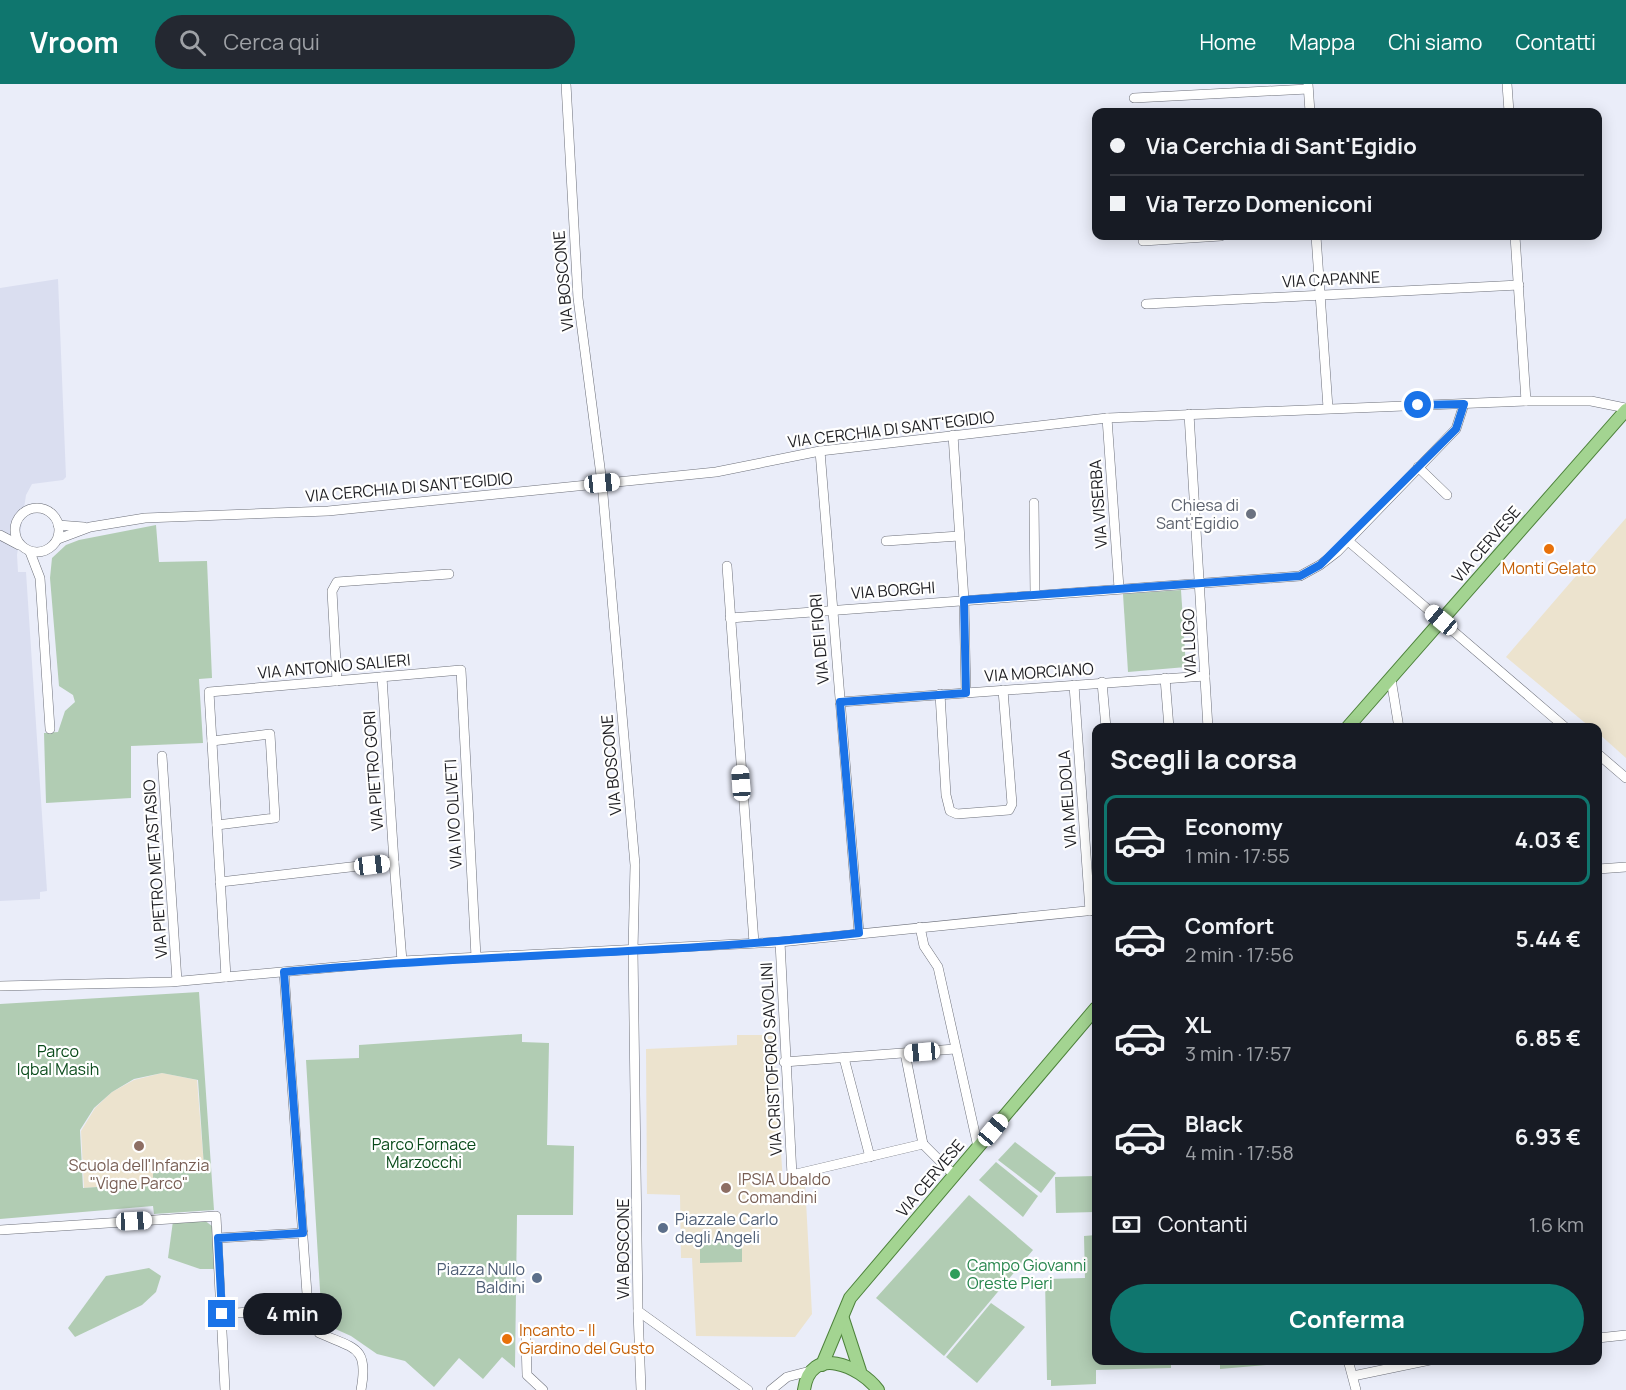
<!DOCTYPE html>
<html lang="it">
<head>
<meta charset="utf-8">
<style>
	body { margin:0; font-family:Manrope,sans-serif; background:#242831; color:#f1f3f6; height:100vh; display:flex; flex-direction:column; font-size:22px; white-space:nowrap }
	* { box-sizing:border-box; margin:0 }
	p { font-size:20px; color:#9ea1a6 }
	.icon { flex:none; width:33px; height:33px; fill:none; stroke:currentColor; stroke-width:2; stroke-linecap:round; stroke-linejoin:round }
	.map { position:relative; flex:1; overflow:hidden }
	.side { position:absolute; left:1092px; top:639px; width:510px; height:642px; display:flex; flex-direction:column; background:#171b24; border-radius:12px; box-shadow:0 3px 15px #0003 }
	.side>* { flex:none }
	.top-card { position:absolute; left:1092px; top:24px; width:510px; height:132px; border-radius:12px; box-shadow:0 3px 15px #0003; display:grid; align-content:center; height:132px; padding:0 18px; background:#171b24 }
	.end { position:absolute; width:27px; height:27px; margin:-14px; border:8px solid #1a73e8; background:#fff; box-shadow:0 0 0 3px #fff }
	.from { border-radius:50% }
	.bubble { position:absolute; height:42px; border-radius:21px; background:#171b24; box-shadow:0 3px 15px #0003; font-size:20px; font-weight:700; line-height:42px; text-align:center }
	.car { position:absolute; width:18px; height:36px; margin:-18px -9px; border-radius:8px; box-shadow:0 0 4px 2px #0007; background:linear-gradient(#fff 24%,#345 0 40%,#fff 0 76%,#345 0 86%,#fff 0) }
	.top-card b { display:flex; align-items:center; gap:21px; height:57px; font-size:22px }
	.top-card b+b { border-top:2px solid #363941 }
	.top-card i { width:15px; height:15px; background:#f1f3f6 }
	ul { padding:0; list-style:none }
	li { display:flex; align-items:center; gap:18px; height:90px; margin:0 12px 9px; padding:0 6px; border:3px solid transparent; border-radius:12px }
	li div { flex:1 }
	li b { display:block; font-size:22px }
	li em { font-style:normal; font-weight:700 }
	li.on { border-color:#0f766e }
	li>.icon { width:54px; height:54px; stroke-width:1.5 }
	h2 { padding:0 18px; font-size:27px; line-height:72px }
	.pay { display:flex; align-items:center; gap:15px; height:66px; padding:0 18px; font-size:22px }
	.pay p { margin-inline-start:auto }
	.cta { display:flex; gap:12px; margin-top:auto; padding:12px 18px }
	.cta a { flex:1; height:69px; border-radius:36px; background:#0f766e; color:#fff; font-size:24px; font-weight:700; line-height:69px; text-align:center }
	header { display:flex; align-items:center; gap:36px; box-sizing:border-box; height:84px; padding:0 30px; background:#0f766e; color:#fff }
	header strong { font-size:28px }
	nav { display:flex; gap:33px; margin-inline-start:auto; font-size:21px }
	.search { width:420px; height:54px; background:#242831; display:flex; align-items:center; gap:15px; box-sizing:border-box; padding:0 21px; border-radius:33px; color:#9ea1a6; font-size:22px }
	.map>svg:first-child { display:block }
	.built { fill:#dadef0 }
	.education { fill:#ece3ce }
	.green { fill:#b1ccb3; fill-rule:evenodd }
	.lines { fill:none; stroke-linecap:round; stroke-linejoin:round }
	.minor-casing { stroke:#6d707a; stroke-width:10 }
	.major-casing { stroke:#4d823b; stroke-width:14 }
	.minor { stroke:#fff; stroke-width:9 }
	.major { stroke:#a3d491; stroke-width:12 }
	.route { stroke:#1a73e8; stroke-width:8 }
	.worship-dot { fill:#6b7280; stroke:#fff; stroke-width:2 }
	.food-dot { fill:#e8710a; stroke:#fff; stroke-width:2 }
	.education-dot { fill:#8d6e63; stroke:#fff; stroke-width:2 }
	.service-dot { fill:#5c6f8a; stroke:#fff; stroke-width:2 }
	.leisure-dot { fill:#2e9e5b; stroke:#fff; stroke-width:2 }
	.labels { text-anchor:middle; stroke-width:4.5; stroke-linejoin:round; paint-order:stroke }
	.street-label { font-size:16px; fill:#1f1f23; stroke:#fff }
	.worship-label { font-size:16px; fill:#5b616d; stroke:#fff; text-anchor:end }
	.food-label { font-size:16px; fill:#c56008; stroke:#fff }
	.park-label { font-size:16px; fill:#094a1a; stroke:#fff }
	.education-label { font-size:16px; fill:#785e54; stroke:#fff }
	.service-label { font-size:16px; fill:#4e5e75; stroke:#fff; text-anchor:start }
	.leisure-label { font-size:16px; fill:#27864d; stroke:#fff; text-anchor:start }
</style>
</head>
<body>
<header>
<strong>Vroom</strong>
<div class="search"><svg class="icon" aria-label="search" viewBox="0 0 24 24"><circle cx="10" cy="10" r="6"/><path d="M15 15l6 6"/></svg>Cerca qui</div>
<nav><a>Home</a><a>Mappa</a><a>Chi siamo</a><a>Contatti</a></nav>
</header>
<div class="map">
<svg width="1626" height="1306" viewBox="0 0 1626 1306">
	<rect width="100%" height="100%" fill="#eaedf9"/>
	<path class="built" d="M 58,195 L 66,393 L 63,396 L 32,400 L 26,411 L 17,471 L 18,488 L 26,488 L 47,807 L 40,808 L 40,815 L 0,817 L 0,204 Z"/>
	<g class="education">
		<path d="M 1626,434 L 1626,674 L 1598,649 L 1598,644 L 1590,643 L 1506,573 Z"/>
		<path d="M 737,951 L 773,951 L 783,1098 L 805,1098 L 812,1230 L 795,1253 L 696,1252 L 692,1174 L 681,1174 L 680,1111 L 647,1110 L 646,965 L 737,961 Z"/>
		<path d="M 162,989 L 197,996 L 204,1083 L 153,1086 L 153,1098 L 84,1104 L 81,1047 L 95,1024 L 112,1008 L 134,996 Z"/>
	</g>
	<g class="green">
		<path d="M 156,441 L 159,478 L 207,477 L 212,594 L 199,595 L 203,659 L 131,662 L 131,714 L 46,719 L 44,649 L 58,648 L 65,627 L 75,618 L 73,611 L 59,602 L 50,494 L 52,474 L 66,461 L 79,456 Z"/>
		<path d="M 1181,506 L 1186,583 L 1128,588 L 1123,510 Z"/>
		<path d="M 199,908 L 214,1126 L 154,1130 L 153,1122 L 0,1135 L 0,920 ZM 162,989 L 198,996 L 204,1083 L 153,1087 L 153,1099 L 83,1104 L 80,1046 L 94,1024 L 112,1008 L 134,995 Z"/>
		<path d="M 522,950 L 522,958 L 549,959 L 547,1061 L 574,1062 L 573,1131 L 517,1131 L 515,1284 L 502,1273 L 483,1295 L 459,1274 L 434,1303 L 405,1277 L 377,1270 L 351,1252 L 322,1239 L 306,976 L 359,974 L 359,961 Z"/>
		<path d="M 1015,1058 L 1056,1089 L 1041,1109 L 998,1076 Z"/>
		<path d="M 996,1078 L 1038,1112 L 1023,1133 L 979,1096 Z"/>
		<path d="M 1096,1092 L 1096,1128 L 1056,1129 L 1055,1093 Z"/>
		<path d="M 969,1111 L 1033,1166 L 944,1272 L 876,1214 Z"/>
		<path d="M 204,1136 L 212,1142 L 214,1185 L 200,1185 L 168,1174 L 173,1137 Z"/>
		<path d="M 1096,1151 L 1096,1276 L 1171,1277 L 1171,1284 L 1096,1286 L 1096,1300 L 1051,1302 L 1051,1296 L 1047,1296 L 1045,1195 L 1085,1194 L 1084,1152 Z"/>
		<path d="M 700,1156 L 742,1156 L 742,1178 L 700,1179 Z"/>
		<path d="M 149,1184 L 161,1192 L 156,1208 L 142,1221 L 75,1253 L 68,1244 L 106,1192 Z"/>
		<path d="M 991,1219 L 1025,1243 L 977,1299 L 946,1273 Z"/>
		<path d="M 1312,1277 L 1220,1285 L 1220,1277 L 1312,1276 Z"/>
	</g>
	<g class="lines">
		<defs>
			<g id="minor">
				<path d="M 566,0 L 578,214 L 602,399 L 635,781 L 633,866 L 638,1227 L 748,1306"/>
				<path d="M 1308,0 L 1310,28"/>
				<path d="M 1507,0 L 1509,28"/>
				<path d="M 1134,14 L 1308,5"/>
				<path d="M 1316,152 L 1328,324"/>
				<path d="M 1515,152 L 1526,317"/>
				<path d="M 1143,157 L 1221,152"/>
				<path d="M 1146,220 L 1519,201"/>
				<path d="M 1189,330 L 1208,644"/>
				<path d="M 1107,334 L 1119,504"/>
				<path d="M 953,351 L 964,516 L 966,609"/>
				<path d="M 820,367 L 859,849"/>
				<path d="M 1418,383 L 1447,411"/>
				<path d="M 1034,419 L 1035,510"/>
				<circle cx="37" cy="446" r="22"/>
				<path d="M 58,441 L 84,443"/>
				<path d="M 0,451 L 19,461"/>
				<path d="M 58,455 L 90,443 L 145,434 L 328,427 L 716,388 L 820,367 L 1107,334 L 1526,317 L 1591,317 L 1626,324"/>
				<path d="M 1347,456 L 1566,644"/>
				<path d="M 886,457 L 959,452"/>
				<path d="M 30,468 L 40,494 L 50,645"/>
				<path d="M 727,482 L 754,859"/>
				<path d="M 730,534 L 1300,492 L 1320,481 L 1337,468 L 1456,345 L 1464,320"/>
				<path d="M 382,593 L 394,778"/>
				<path d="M 1165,594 L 1169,644"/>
				<path d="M 1391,595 L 1399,644"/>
				<path d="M 337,597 L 332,507 L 337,498 L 449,490"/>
				<path d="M 1102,598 L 1106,644"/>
				<path d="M 1074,601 L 1090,827"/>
				<path d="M 940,610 L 946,711 L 950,727 L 957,730 L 1009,726 L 1012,720 L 1003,606"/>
				<path d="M 840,618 L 1205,592"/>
				<path d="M 212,657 L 270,650 L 275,734 L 217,741"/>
				<path d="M 1598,670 L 1626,694"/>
				<path d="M 162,672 L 177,897"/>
				<path d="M 1598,785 L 1626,783"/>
				<path d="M 220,798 L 394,778 L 402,877"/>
				<path d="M 920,843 L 924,862 L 938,883 L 978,1063"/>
				<path d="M 780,858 L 792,1091 L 923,1060"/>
				<path d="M 284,888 L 308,1224 L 319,1249 C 355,1265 369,1262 361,1306"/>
				<path d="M 226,893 L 209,608 L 461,586 L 476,873"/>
				<path d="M 0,902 L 171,898 L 402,877 L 780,858 L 1096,826"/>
				<path d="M 905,969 L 923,1060"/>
				<path d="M 844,974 L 870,1073"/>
				<path d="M 784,978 L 955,965"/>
				<path d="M 923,1060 L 954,1091"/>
				<path d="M 0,1146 L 216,1132 L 225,1306"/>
				<path d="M 218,1154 L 303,1149"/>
				<path d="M 638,1227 L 641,1306"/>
				<path d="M 222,1230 L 308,1224"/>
				<path d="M 1598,1254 L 1626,1251"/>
				<path d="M 526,1255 L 527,1291 L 543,1306"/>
				<path d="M 1348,1276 L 1356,1306"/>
				<path d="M 1353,1292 L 1430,1276"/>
				<path d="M 771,1306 L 787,1293 L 814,1286"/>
			</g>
			<g id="major">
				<path d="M 1347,644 L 1626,326"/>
				<path d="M 843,1235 L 860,1287"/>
				<path d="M 822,1281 L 850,1214 L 1096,924"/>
				<path d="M 804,1306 C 810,1260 860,1282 878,1306"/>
			</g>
		</defs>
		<use href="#minor" class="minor-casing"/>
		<use href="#major" class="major-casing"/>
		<use href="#minor" class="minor"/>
		<use href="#major" class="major"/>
	</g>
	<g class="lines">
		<path class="route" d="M 222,1230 L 218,1154 L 303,1149 L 284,888 C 475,870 668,871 859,849 L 840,618 L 966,609 L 964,516 L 1300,492 L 1320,481 L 1456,345 L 1464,320 L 1418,321"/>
	</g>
	<circle class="worship-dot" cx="1251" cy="430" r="6"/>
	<g class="food-dot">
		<circle cx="1549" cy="465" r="6"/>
		<circle cx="507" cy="1255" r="6"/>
	</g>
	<g class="education-dot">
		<circle cx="139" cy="1062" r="6"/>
		<circle cx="726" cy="1104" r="6"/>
	</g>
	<g class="service-dot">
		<circle cx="663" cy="1144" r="6"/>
		<circle cx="537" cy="1194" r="6"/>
	</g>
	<circle class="leisure-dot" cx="955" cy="1190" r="6"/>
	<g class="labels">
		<g class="street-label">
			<text transform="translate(1331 195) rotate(-3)" y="6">VIA CAPANNE</text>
			<text transform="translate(563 197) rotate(-95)" y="6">VIA BOSCONE</text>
			<text transform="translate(891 345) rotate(-7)" y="6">VIA CERCHIA DI SANT'EGIDIO</text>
			<text transform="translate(409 403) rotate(-5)" y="6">VIA CERCHIA DI SANT'EGIDIO</text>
			<text transform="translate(1098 420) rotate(-94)" y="6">VIA VISERBA</text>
			<text transform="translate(1486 460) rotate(-49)" y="6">VIA CERVESE</text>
			<text transform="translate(893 506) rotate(-4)" y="6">VIA BORGHI</text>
			<text transform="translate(819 555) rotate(-95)" y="6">VIA DEI FIORI</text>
			<text transform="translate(1189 559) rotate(-92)" y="6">VIA LUGO</text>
			<text transform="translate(334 582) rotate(-5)" y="6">VIA ANTONIO SALIERI</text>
			<text transform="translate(1039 588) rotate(-4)" y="6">VIA MORCIANO</text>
			<text transform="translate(611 681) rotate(-95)" y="6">VIA BOSCONE</text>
			<text transform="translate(373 687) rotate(-94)" y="6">VIA PIETRO GORI</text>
			<text transform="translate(1067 715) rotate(-94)" y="6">VIA MELDOLA</text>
			<text transform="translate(453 730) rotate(-93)" y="6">VIA IVO OLIVETI</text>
			<text transform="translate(155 785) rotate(-94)" y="6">VIA PIETRO METASTASIO</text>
			<text transform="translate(771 975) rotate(-93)" y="6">VIA CRISTOFORO SAVOLINI</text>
			<text transform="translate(930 1094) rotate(-50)" y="6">VIA CERVESE</text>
			<text transform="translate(623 1165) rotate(-90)" y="6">VIA BOSCONE</text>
		</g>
		<g class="worship-label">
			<text x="1239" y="427">Chiesa di<tspan x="1239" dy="18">Sant'Egidio</tspan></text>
		</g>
		<g class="food-label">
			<text x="1549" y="490">Monti Gelato</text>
			<text x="519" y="1252" text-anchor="start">Incanto - Il<tspan x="519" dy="18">Giardino del Gusto</tspan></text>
		</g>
		<g class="park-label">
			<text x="58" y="973">Parco<tspan x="58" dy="18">Iqbal Masih</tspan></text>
			<text x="424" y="1066">Parco Fornace<tspan x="424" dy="18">Marzocchi</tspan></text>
		</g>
		<g class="education-label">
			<text x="139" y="1087">Scuola dell'Infanzia<tspan x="139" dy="18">"Vigne Parco"</tspan></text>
			<text x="738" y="1101" text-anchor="start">IPSIA Ubaldo<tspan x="738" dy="18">Comandini</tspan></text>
		</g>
		<g class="service-label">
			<text x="675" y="1141">Piazzale Carlo<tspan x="675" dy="18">degli Angeli</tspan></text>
			<text x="525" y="1191" text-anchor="end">Piazza Nullo<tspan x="525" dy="18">Baldini</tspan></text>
		</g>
		<g class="leisure-label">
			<text x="967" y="1187">Campo Giovanni<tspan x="967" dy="18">Oreste Pieri</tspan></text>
		</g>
	</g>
</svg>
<i class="end from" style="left:1418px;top:321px"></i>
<i class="end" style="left:222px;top:1230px"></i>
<div class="bubble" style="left:243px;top:1209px;width:99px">4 min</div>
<i class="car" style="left:602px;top:399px;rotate:84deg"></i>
<i class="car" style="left:1441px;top:536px;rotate:310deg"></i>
<i class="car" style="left:741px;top:699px;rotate:356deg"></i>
<i class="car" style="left:372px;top:781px;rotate:83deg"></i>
<i class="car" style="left:922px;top:968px;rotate:265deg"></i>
<i class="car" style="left:993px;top:1046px;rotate:40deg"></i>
<i class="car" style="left:134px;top:1137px;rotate:87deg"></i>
<div class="top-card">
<b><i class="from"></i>Via Cerchia di Sant'Egidio</b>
<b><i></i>Via Terzo Domeniconi</b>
</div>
<section class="side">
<h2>Scegli la corsa</h2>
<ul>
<li class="on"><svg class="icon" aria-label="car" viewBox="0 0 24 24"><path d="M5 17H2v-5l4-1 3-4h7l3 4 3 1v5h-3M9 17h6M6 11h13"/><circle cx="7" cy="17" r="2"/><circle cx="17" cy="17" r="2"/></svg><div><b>Economy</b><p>1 min · 17:55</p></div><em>4.03 €</em></li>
<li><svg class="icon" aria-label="car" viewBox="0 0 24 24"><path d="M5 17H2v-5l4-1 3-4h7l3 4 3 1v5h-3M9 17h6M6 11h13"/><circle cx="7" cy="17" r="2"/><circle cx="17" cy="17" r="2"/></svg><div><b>Comfort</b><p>2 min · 17:56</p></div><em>5.44 €</em></li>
<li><svg class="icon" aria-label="car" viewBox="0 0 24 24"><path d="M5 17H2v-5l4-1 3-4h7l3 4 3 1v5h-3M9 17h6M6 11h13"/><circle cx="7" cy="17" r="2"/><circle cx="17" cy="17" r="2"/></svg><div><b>XL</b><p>3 min · 17:57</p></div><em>6.85 €</em></li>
<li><svg class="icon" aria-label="car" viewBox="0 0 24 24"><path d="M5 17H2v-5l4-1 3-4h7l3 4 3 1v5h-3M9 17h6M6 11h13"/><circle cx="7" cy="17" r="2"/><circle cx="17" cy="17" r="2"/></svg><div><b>Black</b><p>4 min · 17:58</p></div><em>6.93 €</em></li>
</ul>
<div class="pay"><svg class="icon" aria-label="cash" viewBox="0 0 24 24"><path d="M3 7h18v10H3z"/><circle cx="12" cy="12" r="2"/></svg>Contanti<p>1.6 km</p></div>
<div class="cta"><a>Conferma</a></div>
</section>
</div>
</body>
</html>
